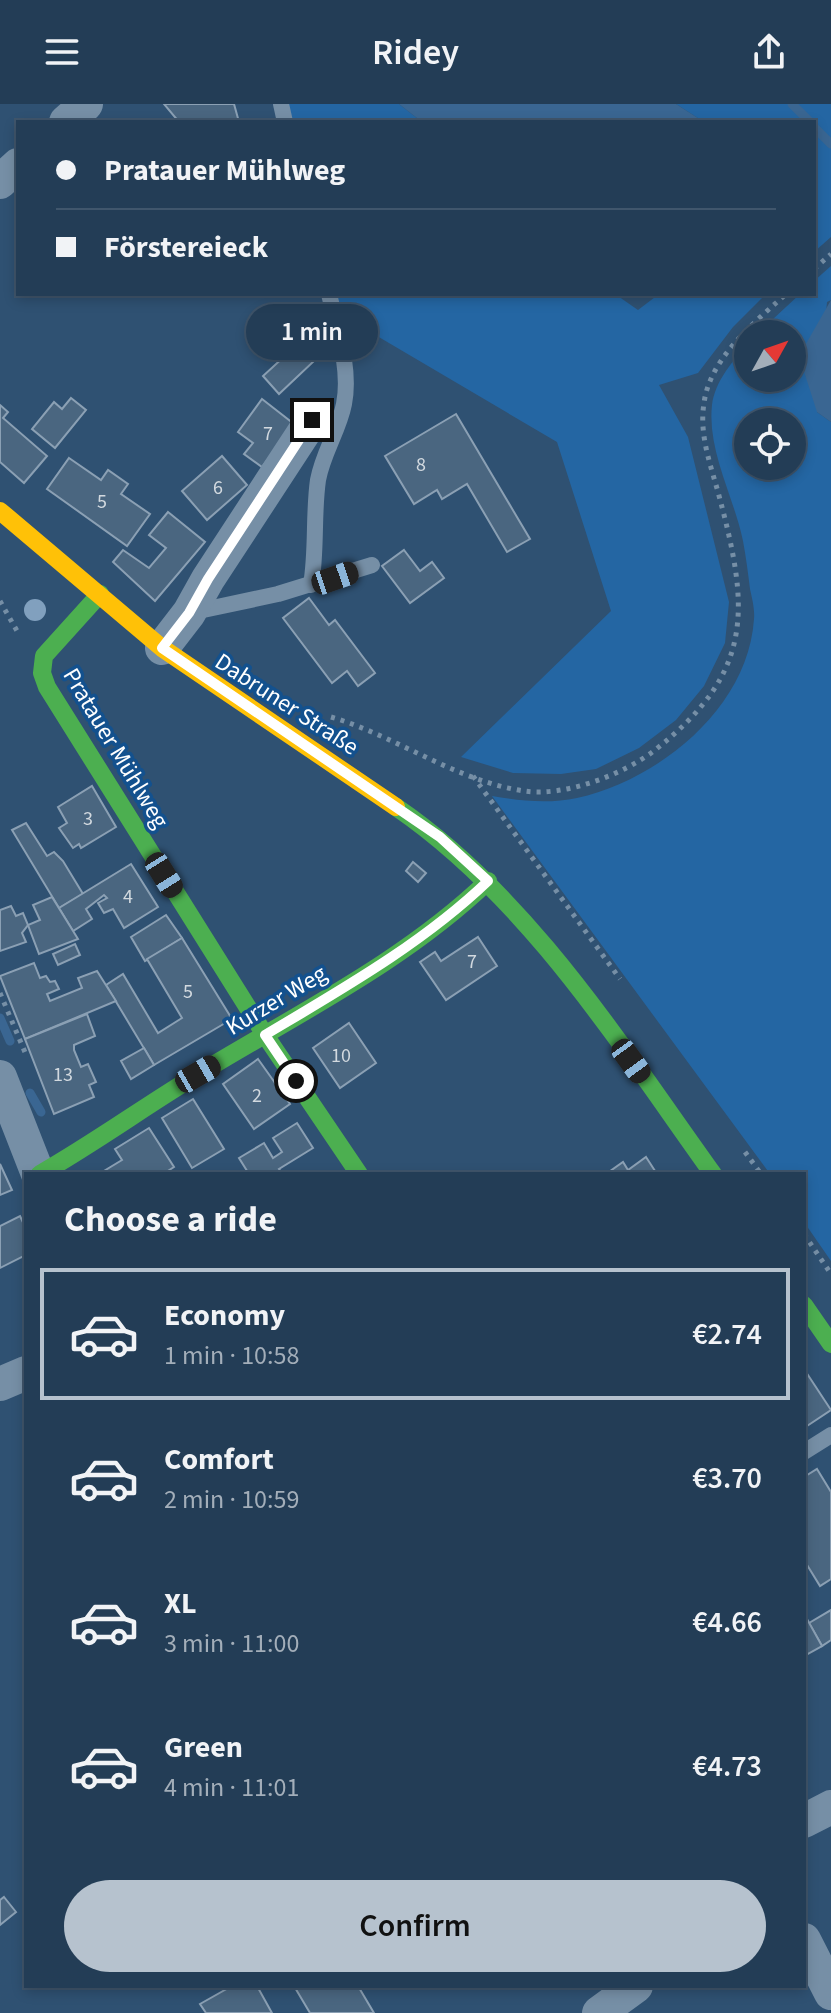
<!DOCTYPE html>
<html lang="en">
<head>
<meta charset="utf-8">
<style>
	body { margin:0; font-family:"Source Sans 3",sans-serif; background:#2f4860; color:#f1f3f6; height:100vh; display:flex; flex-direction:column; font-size:30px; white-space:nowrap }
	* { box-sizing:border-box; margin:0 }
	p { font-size:26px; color:#a3aeb9 }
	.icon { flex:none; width:44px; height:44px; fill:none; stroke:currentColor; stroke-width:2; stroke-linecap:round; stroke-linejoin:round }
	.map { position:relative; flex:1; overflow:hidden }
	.side { position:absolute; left:24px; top:1068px; width:782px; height:816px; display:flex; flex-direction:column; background:#233d56; border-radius:0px; box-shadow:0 4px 12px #0003,0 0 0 2px #40566c }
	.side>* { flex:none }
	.hud { position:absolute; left:16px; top:16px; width:800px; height:176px; border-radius:0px; box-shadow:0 4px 12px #0003,0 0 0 2px #40566c; display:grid; align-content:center; height:176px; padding:0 40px; background:#233d56 }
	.needle { width:52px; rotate:50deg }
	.controls { position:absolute; left:734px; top:216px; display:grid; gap:16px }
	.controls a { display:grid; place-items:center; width:72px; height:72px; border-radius:50%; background:#233d56; box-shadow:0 4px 12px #0003,0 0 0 2px #40566c; font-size:40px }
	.end { position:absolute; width:36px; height:36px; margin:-18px; border:10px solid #fff; background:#111; box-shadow:0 0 0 4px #111 }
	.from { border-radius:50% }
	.bubble { position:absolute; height:56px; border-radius:28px; background:#233d56; box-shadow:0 4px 12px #0003,0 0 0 2px #40566c; font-size:26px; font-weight:600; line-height:56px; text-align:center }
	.car { position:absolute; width:24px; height:48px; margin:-24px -12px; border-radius:10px; box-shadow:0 0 6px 2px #0007; background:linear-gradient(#222 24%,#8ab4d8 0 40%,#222 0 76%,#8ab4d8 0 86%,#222 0) }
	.hud b { display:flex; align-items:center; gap:28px; height:76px; font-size:30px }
	.hud b+b { border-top:2px solid #40566c }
	.hud i { width:20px; height:20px; background:#f1f3f6 }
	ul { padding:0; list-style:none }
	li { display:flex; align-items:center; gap:24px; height:132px; margin:0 16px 12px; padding:0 24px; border:4px solid transparent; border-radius:0px }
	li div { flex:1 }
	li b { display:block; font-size:30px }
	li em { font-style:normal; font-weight:600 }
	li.current { border-color:#b6c2ce }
	li>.icon { width:72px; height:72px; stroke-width:1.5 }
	h2 { padding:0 40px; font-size:36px; line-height:96px }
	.button { display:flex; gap:16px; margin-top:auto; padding:16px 40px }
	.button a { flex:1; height:92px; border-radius:48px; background:#b6c2ce; color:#111; font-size:32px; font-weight:600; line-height:92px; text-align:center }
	header { display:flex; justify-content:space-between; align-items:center; height:104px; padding:0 40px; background:#233d56; font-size:36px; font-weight:600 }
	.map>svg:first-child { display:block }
	.green { fill:#2466a3; fill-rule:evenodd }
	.water { fill:#3a6692 }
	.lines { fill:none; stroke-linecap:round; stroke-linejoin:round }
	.stream { stroke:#3a6692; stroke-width:9 }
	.building { fill:#4a6680; stroke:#8ba0b4; stroke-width:2 }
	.path { stroke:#768fa6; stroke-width:5; stroke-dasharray:4 6; stroke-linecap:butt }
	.lane { stroke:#768fa6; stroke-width:16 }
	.street { stroke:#768fa6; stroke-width:34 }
	.fast { stroke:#4caf50; stroke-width:18 }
	.slow { stroke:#ffc107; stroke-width:18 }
	.tree { fill:#81a0be }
	.route { stroke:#fff; stroke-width:10 }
	.labels { text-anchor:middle; stroke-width:7; stroke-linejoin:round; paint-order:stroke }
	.number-label { font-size:20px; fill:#d2d9df }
	.street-label { font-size:24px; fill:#fff; stroke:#13518e }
</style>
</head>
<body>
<header><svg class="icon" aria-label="menu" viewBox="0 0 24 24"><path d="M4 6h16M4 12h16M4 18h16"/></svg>Ridey<svg class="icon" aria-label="share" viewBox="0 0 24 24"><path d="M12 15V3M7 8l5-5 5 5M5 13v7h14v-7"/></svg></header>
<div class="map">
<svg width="831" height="1909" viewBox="0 0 831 1909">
	<rect width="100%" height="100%" fill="#2f5172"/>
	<g class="green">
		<path d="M 286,0 L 399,0 L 422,18 L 291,18 Z"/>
		<path d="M 676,0 L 831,0 L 831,133 L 814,148 L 814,18 L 704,18 Z"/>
		<path d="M 831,162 L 831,196 L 827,198 L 817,308 L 831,318 L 831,1157 L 804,1118 L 804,1070 L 770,1070 L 492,692 C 520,697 549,700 577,694 C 658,676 748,605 754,515 C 755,506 752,494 750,485 C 748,469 746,453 743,437 C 734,393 707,347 712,301 C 715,277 733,257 748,239 L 748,274 L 792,274 L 792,230 L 757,230 L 800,190 L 814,190 L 814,177 ZM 748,318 L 792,318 L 792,362 L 748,362 Z"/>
		<path d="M 333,190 L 615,190 L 638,206 L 659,190 L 766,190 L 733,223 L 698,269 L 659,281 L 688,333 L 729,498 L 725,539 L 704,582 L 676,616 L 639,644 L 596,665 L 561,670 L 513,669 L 461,653 L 611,507 L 557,338 L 338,209 Z"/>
	</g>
	<g class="water">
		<path d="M 399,0 L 676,0 L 704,18 L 422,18 Z"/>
		<path d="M 831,196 L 831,318 L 817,308 L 799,252 Z"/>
	</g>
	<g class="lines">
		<g class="stream">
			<path d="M 792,0 L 810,18"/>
			<path d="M 814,23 L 831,40"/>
			<path d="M 0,914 L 10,937"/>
			<path d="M 30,989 L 41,1008"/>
		</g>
	</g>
	<g class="building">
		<path d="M 164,0 L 234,0 L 239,18 L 179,18 Z"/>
		<path d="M 298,240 L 314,257 L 279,290 L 263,272 Z"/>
		<path d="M 71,294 L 86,306 L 55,344 L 32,325 L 54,298 L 62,305 Z"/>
		<path d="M 262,295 L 294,320 L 262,363 L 244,350 L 253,339 L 238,328 Z"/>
		<path d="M 0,301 L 8,308 L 3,314 L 47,352 L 24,379 L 0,358 Z"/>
		<path d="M 456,310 L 530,435 L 507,448 L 467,380 L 442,395 L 437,386 L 414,400 L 385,352 Z"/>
		<path d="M 222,352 L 247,381 L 207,416 L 182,387 Z"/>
		<path d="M 69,354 L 101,376 L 108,366 L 128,380 L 121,390 L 150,410 L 127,442 L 47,385 Z"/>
		<path d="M 168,408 L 205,438 L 155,497 L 113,458 L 123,446 L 149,464 L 166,444 L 149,431 Z"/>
		<path d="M 404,446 L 420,467 L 432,458 L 444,474 L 410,499 L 382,462 Z"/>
		<path d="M 309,494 L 329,521 L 335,516 L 375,569 L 358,582 L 347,567 L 332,579 L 283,514 Z"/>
		<path d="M 92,682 L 116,723 L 81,744 L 79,740 L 73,744 L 59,724 L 67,719 L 58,703 Z"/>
		<path d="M 26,719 L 47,752 L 54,748 L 63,757 L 83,790 L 59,804 L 12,726 Z"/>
		<path d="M 413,758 L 426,769 L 418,778 L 406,767 Z"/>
		<path d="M 131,760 L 158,803 L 124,824 L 113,805 L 104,809 L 98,799 L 107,794 L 104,791 L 86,805 L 92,815 L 73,827 L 59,804 Z"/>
		<path d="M 52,793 L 78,835 L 39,850 L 28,821 L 40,816 L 33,801 Z"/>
		<path d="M 11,802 L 16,812 L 23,809 L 28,821 L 22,829 L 26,838 L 0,847 L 0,806 Z"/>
		<path d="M 166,811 L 182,834 L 145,857 L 131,833 Z"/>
		<path d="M 478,833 L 497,862 L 446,896 L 420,858 L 435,848 L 441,857 Z"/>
		<path d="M 182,834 L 232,915 L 154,961 L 106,881 L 123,870 L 158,929 L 182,914 L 147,855 Z"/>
		<path d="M 75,840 L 80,851 L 58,861 L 53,850 Z"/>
		<path d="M 34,859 L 40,874 L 46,872 L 50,878 L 55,877 L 59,885 L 47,890 L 50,897 L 82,884 L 78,874 L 97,867 L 116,897 L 25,935 L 0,872 Z"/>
		<path d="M 87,910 L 95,932 L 74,941 L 74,946 L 81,963 L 88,960 L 96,978 L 89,981 L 94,993 L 54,1010 L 25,935 Z"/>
		<path d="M 349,919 L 376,959 L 340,984 L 313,944 Z"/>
		<path d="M 144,944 L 154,961 L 131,975 L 121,957 Z"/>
		<path d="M 258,955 L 290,1000 L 254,1025 L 223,980 Z"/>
		<path d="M 193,995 L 224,1045 L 192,1064 L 162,1014 Z"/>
		<path d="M 297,1019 L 313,1044 L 279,1065 L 283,1070 L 249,1070 L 239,1054 L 264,1039 L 273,1054 L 282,1048 L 273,1034 Z"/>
		<path d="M 149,1024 L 174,1063 L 163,1070 L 99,1070 L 122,1056 L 115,1045 Z"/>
		<path d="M 646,1053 L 657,1070 L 606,1070 L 623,1058 L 628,1066 Z"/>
		<path d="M 0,1060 L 12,1086 L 0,1091 Z"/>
		<path d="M 20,1112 L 26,1125 L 26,1151 L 0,1164 L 0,1122 Z"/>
		<path d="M 804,1265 L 831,1306 L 804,1324 Z"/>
		<path d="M 817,1365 L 831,1388 L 831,1475 L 820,1482 L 804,1456 L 804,1373 Z"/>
		<path d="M 831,1506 L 831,1536 L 822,1542 L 809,1519 Z"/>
		<path d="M 807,1515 L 822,1542 L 804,1552 L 804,1517 Z"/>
		<path d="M 4,1793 L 16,1808 L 0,1821 L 0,1796 Z"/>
		<path d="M 232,1882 L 257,1882 L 272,1909 L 206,1909 L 200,1900 Z"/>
		<path d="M 294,1882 L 358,1882 L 374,1909 L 310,1909 Z"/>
	</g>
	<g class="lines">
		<g class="path">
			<path d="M 814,165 L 831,150"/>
			<path d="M 0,497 L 17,527"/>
			<path d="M 331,613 C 396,632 456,677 524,687 C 564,693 623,671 655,646 C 756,567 749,503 718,388 C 710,359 699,330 704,299 C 710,254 754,219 786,190"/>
			<path d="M 473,672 L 620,875"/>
			<path d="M 0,889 L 27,953"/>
			<path d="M 745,1048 L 761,1070"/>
			<path d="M 804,1130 L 831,1170"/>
		</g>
		<g class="lane">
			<path d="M 281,0 L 285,18"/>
			<path d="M 311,481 C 317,446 313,411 318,376 C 323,349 339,326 344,300 C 351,265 337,224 329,190"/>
			<path d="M 189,509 L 278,490 L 372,461"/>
			<path d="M 804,1348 L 831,1331"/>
		</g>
		<g class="street">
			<path d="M 66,18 L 86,0"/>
			<path d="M 0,78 L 18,61"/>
			<path d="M 162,544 L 189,509 L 208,475 L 312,316"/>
			<path d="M 0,973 L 38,1070"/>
			<path d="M 0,1280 L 26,1269"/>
			<path d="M 804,1717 L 831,1703"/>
			<path d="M 804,1836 L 831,1889"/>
			<path d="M 599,1909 L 636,1882"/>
		</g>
		<g class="fast">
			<path d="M 100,490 L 44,552 L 42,569 L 47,583 L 265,931 L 359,1070"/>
			<path d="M 396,703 C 528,793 621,942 713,1070"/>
			<path d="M 40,1070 C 98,1037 152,997 210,963 C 305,906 408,854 488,777"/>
			<path d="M 804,1201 L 831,1240"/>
		</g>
		<path class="slow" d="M 0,407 L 162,544 L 396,703"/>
	</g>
	<circle class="tree" cx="35" cy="506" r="11"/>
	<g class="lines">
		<path class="route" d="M 296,977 L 265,931 C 342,885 422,840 488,777 L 440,733 L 162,544 L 189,509 L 208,475 L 312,316"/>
	</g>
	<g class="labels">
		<g class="number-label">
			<text x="268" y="336">7</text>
			<text x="421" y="367">8</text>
			<text x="218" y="390">6</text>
			<text x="102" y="404">5</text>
			<text x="88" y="721">3</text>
			<text x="128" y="799">4</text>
			<text x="472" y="864">7</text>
			<text x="188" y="894">5</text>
			<text x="341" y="958">10</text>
			<text x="63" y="977">13</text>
			<text x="257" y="998">2</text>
		</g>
		<g class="street-label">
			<text transform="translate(287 600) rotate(33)" y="8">Dabruner Straße</text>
			<text transform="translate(116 644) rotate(59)" y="8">Pratauer Mühlweg</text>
			<text transform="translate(276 896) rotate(-31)" y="8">Kurzer Weg</text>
		</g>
	</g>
</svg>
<div class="controls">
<a><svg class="needle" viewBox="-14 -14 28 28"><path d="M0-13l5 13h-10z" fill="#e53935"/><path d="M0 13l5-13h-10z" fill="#a3aeb9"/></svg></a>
<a><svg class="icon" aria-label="locate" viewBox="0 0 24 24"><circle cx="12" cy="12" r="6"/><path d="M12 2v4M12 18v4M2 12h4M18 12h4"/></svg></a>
</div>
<i class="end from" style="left:296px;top:977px"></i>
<i class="end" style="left:312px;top:316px"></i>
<div class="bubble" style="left:246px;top:200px;width:132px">1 min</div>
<i class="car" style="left:335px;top:474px;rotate:71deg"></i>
<i class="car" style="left:164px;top:771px;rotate:148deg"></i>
<i class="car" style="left:631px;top:957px;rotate:144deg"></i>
<i class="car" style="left:198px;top:970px;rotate:60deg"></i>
<div class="hud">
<b><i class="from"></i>Pratauer Mühlweg</b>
<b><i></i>Förstereieck</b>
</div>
<section class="side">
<h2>Choose a ride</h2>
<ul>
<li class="current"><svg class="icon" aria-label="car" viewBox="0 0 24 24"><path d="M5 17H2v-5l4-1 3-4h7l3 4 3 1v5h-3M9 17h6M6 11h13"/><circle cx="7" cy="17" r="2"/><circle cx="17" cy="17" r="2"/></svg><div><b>Economy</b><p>1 min · 10:58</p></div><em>€2.74</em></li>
<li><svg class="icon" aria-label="car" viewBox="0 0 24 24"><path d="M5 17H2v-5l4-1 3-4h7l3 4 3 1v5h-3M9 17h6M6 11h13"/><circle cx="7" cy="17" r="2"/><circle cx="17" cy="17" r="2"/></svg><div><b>Comfort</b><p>2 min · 10:59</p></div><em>€3.70</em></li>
<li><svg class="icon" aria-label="car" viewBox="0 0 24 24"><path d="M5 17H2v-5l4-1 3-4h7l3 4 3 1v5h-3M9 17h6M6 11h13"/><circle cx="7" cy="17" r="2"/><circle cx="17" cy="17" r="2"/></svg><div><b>XL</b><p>3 min · 11:00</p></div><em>€4.66</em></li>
<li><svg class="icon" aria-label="car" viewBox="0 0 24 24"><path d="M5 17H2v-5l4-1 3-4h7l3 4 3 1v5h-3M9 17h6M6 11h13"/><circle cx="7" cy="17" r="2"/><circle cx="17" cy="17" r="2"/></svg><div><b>Green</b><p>4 min · 11:01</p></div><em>€4.73</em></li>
</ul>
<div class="button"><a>Confirm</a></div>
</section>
</div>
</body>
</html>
